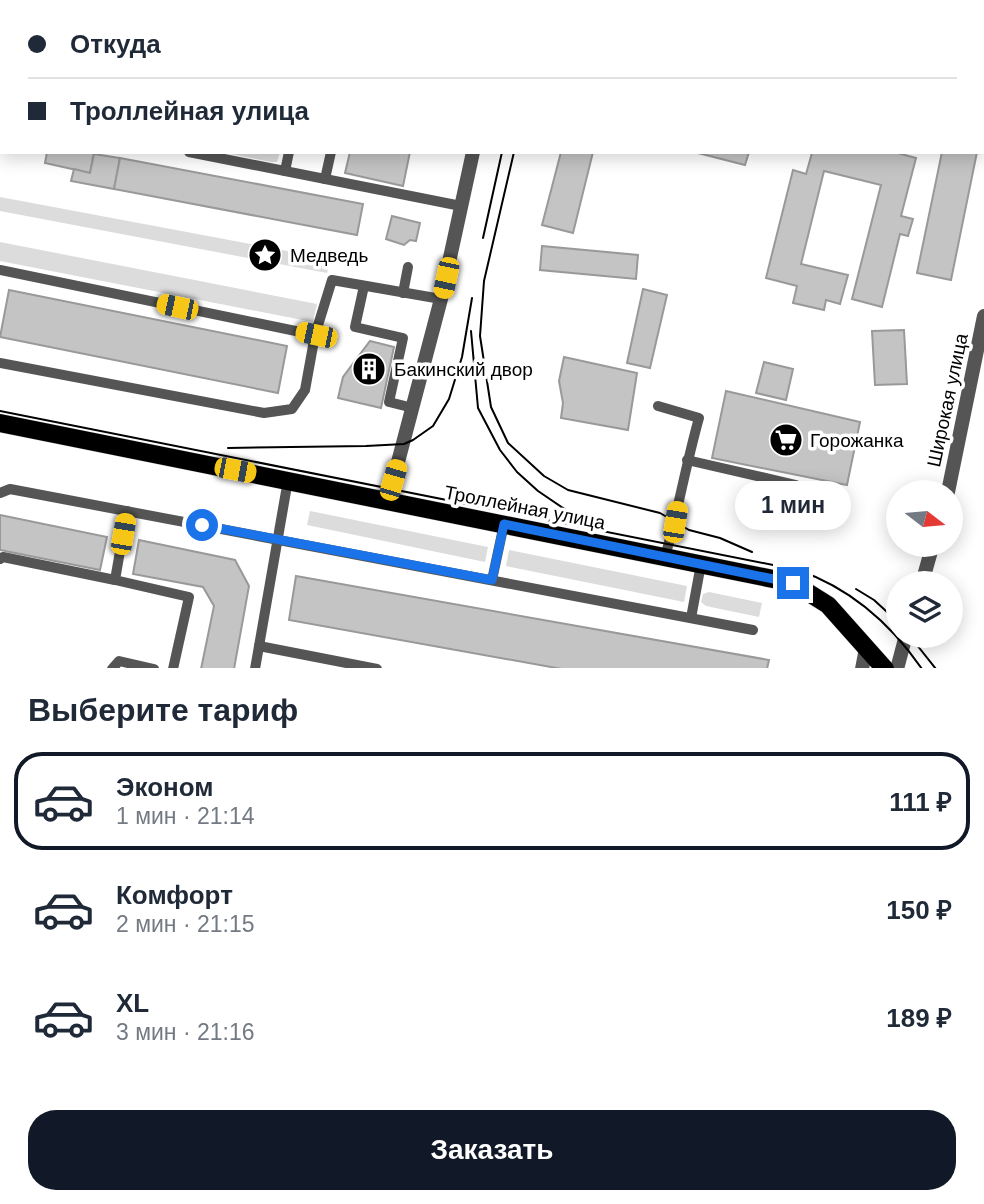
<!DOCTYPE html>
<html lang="ru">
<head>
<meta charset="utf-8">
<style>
	body { margin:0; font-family:Arial,sans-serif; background:#f6f6f7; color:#1f2937; height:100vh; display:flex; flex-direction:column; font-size:26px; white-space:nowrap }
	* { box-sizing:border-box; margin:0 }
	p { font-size:23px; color:#747a83 }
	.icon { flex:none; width:38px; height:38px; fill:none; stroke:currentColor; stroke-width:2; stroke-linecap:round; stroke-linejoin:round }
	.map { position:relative; height:668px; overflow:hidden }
	.sheet { display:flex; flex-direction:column; background:#fff; flex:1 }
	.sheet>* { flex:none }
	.hud { position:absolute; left:0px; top:0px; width:985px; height:154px; box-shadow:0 4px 18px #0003; display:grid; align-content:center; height:154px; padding:0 28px; background:#fff }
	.needle { width:46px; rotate:106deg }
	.controls { position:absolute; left:886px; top:480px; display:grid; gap:14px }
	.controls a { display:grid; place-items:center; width:77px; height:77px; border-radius:50%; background:#fff; box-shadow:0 4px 18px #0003; font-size:35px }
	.end { position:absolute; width:32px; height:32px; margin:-16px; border:9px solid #1a73e8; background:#fff; box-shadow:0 0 0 4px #fff }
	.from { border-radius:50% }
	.bubble { position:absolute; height:49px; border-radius:24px; background:#fff; box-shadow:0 4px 18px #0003; font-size:23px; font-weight:800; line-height:49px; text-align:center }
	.car { position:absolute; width:21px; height:42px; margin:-21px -10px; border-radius:9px; box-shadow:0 0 5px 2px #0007; background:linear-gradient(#f5c518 24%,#345 0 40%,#f5c518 0 76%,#345 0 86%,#f5c518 0) }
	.hud b { display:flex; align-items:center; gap:24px; height:66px; font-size:26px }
	.hud b+b { border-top:2px solid #e0e1e3 }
	.hud i { width:18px; height:18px; background:#1f2937 }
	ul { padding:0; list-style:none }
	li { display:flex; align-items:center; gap:21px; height:98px; margin:0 14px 10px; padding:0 14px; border:4px solid transparent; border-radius:28px }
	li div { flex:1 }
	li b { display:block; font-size:26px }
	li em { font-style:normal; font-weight:800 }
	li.on { border-color:#111827 }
	li>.icon { width:63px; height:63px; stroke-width:1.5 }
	h2 { padding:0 28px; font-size:32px; line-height:84px }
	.button { display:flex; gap:14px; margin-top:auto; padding:14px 28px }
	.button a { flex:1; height:80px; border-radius:28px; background:#111827; color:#fff; font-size:28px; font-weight:800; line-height:80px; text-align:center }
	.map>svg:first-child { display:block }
	.green { fill:#dcdcdc }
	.building { fill:#c4c4c4; stroke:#999; stroke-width:2 }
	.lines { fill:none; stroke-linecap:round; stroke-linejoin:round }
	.primary-casing { stroke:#dbdbdb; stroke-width:19 }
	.service { stroke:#555; stroke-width:10 }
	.minor { stroke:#555; stroke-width:14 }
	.tertiary { stroke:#555; stroke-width:14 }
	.primary { stroke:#000; stroke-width:18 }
	.tram { stroke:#000; stroke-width:2 }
	.route { stroke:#1a73e8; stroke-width:9 }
	.labels { text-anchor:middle; stroke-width:7; stroke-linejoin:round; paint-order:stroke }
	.poi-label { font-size:19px; fill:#000; stroke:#fff; text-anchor:start }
	.street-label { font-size:19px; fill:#000; stroke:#fff }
</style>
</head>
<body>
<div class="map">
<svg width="984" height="669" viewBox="0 0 984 669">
	<rect width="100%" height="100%" fill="#fff"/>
	<g class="green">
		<path d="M 222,152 L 280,152 L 277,162 L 271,162 Z"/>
		<path d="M 0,197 L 330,259 L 327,273 L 0,211 Z"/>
		<path d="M 0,242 L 317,304 L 313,322 L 0,261 Z"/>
		<path d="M 310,511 L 488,547 L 485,562 L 307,525 Z"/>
		<path d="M 509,550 L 687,586 L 684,602 L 506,566 Z"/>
		<path d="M 709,592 L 762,603 L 759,617 L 706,606 L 701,602 L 703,594 Z"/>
	</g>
	<g class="building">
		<path d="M 28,0 L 59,0 L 28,2 Z"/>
		<path d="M 366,0 L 397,0 L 366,2 Z"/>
		<path d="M 576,0 L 615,0 L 576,2 Z"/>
		<path d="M 634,0 L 699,0 L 633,2 Z"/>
		<path d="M 720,0 L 778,0 L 719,2 Z"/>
		<path d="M 853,0 L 929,0 L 928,2 Z"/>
		<path d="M 47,152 L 94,152 L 90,173 L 45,163 Z"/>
		<path d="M 350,152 L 410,152 L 403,186 L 345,173 Z"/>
		<path d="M 561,152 L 593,152 L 573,233 L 542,225 Z"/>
		<path d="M 694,152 L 749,152 L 745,165 Z"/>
		<path d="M 808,152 L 894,152 L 916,158 L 901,216 L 913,219 L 908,236 L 900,234 L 882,307 L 852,299 L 881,185 L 824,171 L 801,264 L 848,275 L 840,304 L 826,300 L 824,310 L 793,303 L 797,286 L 766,278 L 793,170 L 806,174 L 812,153 Z"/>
		<path d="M 942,152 L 977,152 L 951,280 L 917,273 Z"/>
		<path d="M 94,154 L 120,158 L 114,189 L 71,181 L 74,169 L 90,173 Z"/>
		<path d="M 120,158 L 363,204 L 357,235 L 114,189 Z"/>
		<path d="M 392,216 L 420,223 L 416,241 L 410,240 L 404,245 L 386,239 Z"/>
		<path d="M 542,246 L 638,255 L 636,279 L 540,270 Z"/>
		<path d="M 643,289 L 667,295 L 650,368 L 627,363 Z"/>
		<path d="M 9,290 L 287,346 L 278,393 L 0,337 Z"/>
		<path d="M 904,330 L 907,384 L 875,385 L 872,331 Z"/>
		<path d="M 370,341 L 394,347 L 381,408 L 338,398 L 343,377 Z"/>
		<path d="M 564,357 L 637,373 L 628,430 L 561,418 L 563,403 L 559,381 Z"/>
		<path d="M 764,362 L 793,369 L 786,400 L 756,393 Z"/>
		<path d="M 726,391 L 860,422 L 847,485 L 712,458 Z"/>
		<path d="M 0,515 L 107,537 L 100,570 L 0,550 Z"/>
		<path d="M 139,540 L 235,560 L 249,586 L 234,669 L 201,669 L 214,606 L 203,587 L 133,574 Z"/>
		<path d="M 296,576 L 769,660 L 767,669 L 562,669 L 289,620 Z"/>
	</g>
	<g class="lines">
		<defs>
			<path id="primary" d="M 0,423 L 793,583 L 828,605 L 885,669"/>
		</defs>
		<use href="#primary" class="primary-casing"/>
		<g class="service">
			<path d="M 87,2 L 87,0"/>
			<path d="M 166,2 L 166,0"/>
			<path d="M 446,2 L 447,0"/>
			<path d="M 189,152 L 461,206"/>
			<path d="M 285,171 L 289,152"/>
			<path d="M 325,179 L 331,152"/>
			<path d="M 0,270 L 315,335"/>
			<path d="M 364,286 L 355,327 L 403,338 L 389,402 L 413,408"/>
			<path d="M 403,293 L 408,267"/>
			<path d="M 0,363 L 264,413 L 292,409 L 305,390 L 315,335 L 332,280 L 441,299"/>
			<path d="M 658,406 L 699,418 C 686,464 678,511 665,557"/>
			<path d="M 687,460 L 796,485"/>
			<path d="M 0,493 L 10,489 L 753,630"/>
			<path d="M 127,511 L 115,580 L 189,597 L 173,669"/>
			<path d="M 0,559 L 3,557 L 115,580"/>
			<path d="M 492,580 L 504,524"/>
			<path d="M 691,618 L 701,564"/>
			<path d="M 259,646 L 377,669"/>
			<path d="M 112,669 L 119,661 L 154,669"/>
			<path d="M 255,669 L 288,480"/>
		</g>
		<path class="minor" d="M 862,669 L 866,648"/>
		<g class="tertiary">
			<path d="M 506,2 L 507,0"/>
			<path d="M 948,492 L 984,316"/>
			<path d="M 388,500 L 441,299 L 473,152"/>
			<path d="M 922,583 L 933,544"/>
			<path d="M 897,669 L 906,635"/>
		</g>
		<use href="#primary" class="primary"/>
		<g class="tram">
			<path d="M 536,2 L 537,0"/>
			<path d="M 548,2 L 549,0"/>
			<path d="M 514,152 L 484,281 L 480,336 L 491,407 L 508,443 L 544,476 L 568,490 L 660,513 L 689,530 L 720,538 L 752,552"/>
			<path d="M 483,238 L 502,152"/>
			<path d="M 471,331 L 478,408 L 500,450 L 517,472 L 538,491 L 588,525"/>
			<path d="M 0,411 L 798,570 C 850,588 891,624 922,669"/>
			<path d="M 228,448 L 366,446 L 404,444 L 413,440 L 433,426 L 449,399 L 462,357 L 472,298"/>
			<path d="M 856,589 L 874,600 L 898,622"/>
			<path d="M 909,635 L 936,669"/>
		</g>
	</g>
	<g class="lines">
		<path class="route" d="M 202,525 L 492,580 L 504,524 L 793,583"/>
	</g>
	<defs>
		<symbol id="sight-disc" viewBox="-11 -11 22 22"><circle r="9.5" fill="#000" stroke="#fff"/><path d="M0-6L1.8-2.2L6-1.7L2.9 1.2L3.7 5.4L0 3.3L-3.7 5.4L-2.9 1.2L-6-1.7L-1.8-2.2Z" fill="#fff"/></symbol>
		<symbol id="building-disc" viewBox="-11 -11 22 22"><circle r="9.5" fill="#000" stroke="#fff"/><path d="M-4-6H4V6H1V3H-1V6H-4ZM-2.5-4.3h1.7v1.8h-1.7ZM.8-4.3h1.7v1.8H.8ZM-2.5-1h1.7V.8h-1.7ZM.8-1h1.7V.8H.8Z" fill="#fff"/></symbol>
		<symbol id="supermarket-disc" viewBox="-11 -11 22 22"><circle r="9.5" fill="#000" stroke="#fff"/><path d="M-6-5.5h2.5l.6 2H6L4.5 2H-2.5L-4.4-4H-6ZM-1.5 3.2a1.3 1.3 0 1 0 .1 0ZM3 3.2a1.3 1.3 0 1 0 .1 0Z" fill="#fff"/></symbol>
	</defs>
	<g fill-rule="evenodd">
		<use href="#sight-disc" x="246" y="236" width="38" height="38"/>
		<use href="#building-disc" x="350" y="350" width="38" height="38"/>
		<use href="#supermarket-disc" x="767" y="421" width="38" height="38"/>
	</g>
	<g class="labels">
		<g class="poi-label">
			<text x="290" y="262">Медведь</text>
			<text x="394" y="376">Бакинский двор</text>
			<text x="810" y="447">Горожанка</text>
		</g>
		<g class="street-label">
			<text transform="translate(947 400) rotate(-78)" y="7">Широкая улица</text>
			<text transform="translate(525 507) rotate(11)" y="7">Троллейная улица</text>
		</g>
	</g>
</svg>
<div class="controls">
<a><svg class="needle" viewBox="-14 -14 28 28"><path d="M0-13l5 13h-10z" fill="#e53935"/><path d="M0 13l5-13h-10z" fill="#747a83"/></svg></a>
<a><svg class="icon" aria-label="layers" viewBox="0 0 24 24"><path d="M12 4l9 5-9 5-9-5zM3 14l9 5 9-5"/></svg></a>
</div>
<i class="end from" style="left:202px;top:525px"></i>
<i class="end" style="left:793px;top:583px"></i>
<div class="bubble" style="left:735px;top:481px;width:116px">1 мин</div>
<i class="car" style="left:446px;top:278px;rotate:192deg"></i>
<i class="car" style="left:177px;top:307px;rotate:282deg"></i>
<i class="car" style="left:316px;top:335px;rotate:282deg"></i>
<i class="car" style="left:235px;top:470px;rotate:101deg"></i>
<i class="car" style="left:393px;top:480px;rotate:16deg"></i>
<i class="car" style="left:675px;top:522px;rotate:9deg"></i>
<i class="car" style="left:123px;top:534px;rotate:10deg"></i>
<div class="hud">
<b><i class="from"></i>Откуда</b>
<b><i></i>Троллейная улица</b>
</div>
</div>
<section class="sheet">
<h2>Выберите тариф</h2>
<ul>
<li class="on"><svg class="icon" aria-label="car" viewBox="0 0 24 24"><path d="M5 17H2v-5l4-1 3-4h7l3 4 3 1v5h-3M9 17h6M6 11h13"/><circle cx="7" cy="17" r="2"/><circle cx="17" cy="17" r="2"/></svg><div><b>Эконом</b><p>1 мин · 21:14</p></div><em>111 ₽</em></li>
<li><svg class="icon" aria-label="car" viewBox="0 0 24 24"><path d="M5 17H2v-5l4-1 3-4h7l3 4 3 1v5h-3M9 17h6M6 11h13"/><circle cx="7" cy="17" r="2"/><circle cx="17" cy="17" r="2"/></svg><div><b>Комфорт</b><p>2 мин · 21:15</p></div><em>150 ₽</em></li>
<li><svg class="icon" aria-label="car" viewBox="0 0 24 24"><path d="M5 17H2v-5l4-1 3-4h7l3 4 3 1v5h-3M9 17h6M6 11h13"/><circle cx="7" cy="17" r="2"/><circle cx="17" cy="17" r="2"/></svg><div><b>XL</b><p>3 мин · 21:16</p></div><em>189 ₽</em></li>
</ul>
<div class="button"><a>Заказать</a></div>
</section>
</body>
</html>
